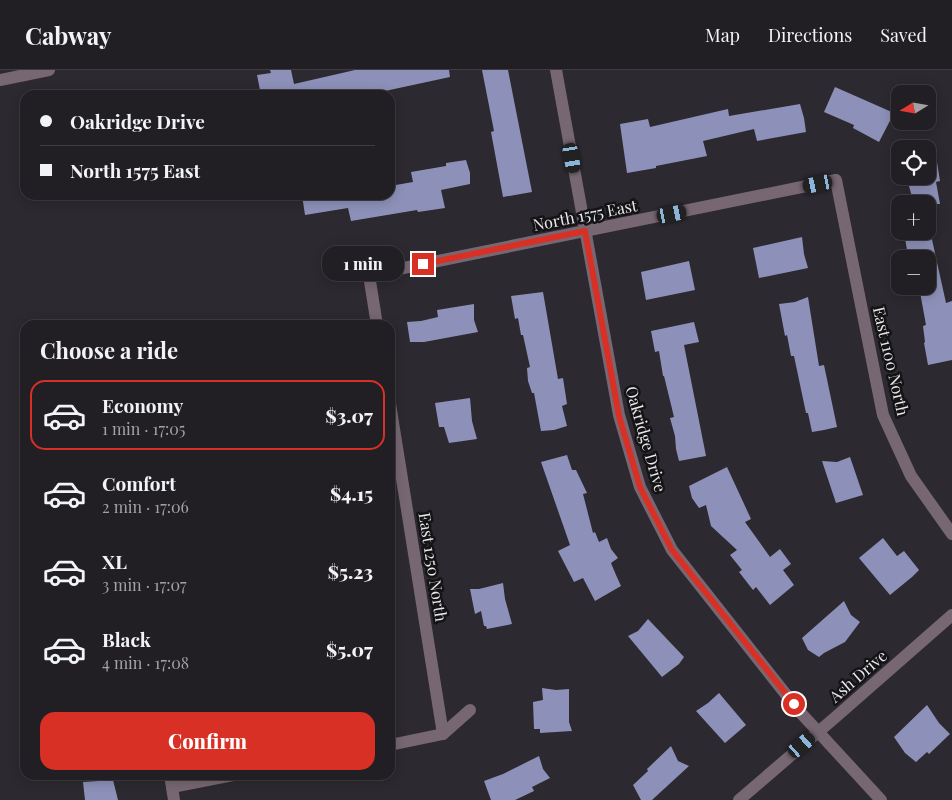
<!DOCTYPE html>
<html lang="en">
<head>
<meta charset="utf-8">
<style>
	body { margin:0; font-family:"Playfair Display",serif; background:#29272c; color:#f1f3f6; height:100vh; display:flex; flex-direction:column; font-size:19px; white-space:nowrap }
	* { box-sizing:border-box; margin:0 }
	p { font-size:16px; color:#a2a2a6 }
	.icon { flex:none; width:28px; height:28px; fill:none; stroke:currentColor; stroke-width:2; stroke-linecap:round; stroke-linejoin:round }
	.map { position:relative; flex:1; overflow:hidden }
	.sheet { position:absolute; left:20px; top:250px; width:375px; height:460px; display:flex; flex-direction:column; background:#211f24; border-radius:15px; box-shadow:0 2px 12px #0003,0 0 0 1px #3e3d41 }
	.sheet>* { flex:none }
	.hud { position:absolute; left:20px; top:20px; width:375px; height:110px; border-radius:15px; box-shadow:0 2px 12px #0003,0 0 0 1px #3e3d41; display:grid; align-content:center; height:110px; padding:0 20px; background:#211f24 }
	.needle { width:32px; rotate:259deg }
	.tools { position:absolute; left:891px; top:15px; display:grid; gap:10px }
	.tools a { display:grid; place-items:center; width:45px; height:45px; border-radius:10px; background:#211f24; box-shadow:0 2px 12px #0003,0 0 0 1px #3e3d41; font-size:25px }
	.end { position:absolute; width:22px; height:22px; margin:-11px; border:6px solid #d93025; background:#fff; box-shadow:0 0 0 2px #fff }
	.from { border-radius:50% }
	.bubble { position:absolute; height:35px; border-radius:15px; background:#211f24; box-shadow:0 2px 12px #0003,0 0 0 1px #3e3d41; font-size:16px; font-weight:800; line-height:35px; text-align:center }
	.car { position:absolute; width:15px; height:30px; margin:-15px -8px; border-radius:6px; box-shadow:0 0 4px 1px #0007; background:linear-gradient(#222 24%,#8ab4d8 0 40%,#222 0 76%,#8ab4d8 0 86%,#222 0) }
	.hud b { display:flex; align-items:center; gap:18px; height:48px; font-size:19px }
	.hud b+b { border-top:1px solid #3e3d41 }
	.hud i { width:12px; height:12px; background:#f1f3f6 }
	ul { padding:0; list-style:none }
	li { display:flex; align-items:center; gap:15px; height:70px; margin:0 10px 8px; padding:0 10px; border:2px solid transparent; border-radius:15px }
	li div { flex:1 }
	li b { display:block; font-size:19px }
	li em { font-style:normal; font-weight:800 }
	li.active { border-color:#d93025 }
	li>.icon { width:45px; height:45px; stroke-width:1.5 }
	h2 { padding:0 20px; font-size:22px; line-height:60px }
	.action { display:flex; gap:10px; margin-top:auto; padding:10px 20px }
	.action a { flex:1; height:58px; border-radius:15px; background:#d93025; color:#fff; font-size:20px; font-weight:800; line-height:58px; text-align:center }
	header { display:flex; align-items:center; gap:30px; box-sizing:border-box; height:70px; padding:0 25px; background:#211f24; border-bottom:1px solid #3e3d41 }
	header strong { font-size:24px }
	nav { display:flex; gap:28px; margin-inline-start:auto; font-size:18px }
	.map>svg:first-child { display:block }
	.building { fill:#8d91b9 }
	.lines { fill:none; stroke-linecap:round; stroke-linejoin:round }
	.street { stroke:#776773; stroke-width:12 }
	.route { stroke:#d93025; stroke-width:6 }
	.labels { text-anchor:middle; stroke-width:5; stroke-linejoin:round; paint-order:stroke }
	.street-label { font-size:16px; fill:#eae8ec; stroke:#141315 }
</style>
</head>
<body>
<header>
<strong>Cabway</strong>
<nav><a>Map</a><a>Directions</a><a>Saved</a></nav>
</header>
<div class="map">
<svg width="952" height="730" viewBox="0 0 952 730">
	<rect width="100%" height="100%" fill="#2c2930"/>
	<g class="building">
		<path d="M 270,0 L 291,0 L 294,14 L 355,0 L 449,0 L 450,7 L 385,21 L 385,23 L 376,25 L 261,25 L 257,5 L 271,3 Z"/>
		<path d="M 482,0 L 508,0 L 532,122 L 503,127 L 491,62 L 494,61 Z"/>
		<path d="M 835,17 L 894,43 L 879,72 L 853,58 L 854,55 L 824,42 Z"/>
		<path d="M 800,34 L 804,48 L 806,62 L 757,71 L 754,59 L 703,71 L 707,86 L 656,96 L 656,98 L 627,103 L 620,54 L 648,49 L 650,57 L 728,39 L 729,46 Z"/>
		<path d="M 936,86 L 940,111 L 936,112 L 940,134 L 914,134 L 909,116 L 908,116 L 908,114 L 901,115 L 898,94 L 900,94 L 900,106 L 928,106 L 928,88 Z"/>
		<path d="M 466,90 L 470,103 L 470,114 L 441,120 L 445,138 L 418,142 L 417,140 L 351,151 L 348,138 L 305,145 L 302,125 L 390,125 L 390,116 L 413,112 L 411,102 L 446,96 L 446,93 Z"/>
		<path d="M 931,165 L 946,233 L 952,231 L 952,290 L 928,295 L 924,273 L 925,272 L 923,256 L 926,255 L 920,222 L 912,222 L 911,216 L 928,216 L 928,189 L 906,189 L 906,187 L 908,186 L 905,168 Z"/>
		<path d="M 802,167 L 804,184 L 808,198 L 759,208 L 753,178 Z"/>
		<path d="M 689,191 L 695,220 L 646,230 L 641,202 Z"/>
		<path d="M 543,222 L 558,309 L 563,308 L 567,334 L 562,336 L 567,356 L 554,360 L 541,361 L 534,323 L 532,323 L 528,311 L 527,298 L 530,297 L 523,265 L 521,265 L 518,248 L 515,249 L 511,226 Z"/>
		<path d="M 808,227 L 819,296 L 824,295 L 837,357 L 824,360 L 812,362 L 808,343 L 806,343 L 794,286 L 791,286 L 787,265 L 785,266 L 779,234 L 795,232 Z"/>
		<path d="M 474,234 L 474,250 L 478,262 L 424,272 L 410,272 L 407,252 L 421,251 L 438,247 L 437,240 Z"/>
		<path d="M 694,252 L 699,272 L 684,275 L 706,386 L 679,391 L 676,379 L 675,366 L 670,348 L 674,347 L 664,306 L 663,306 L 659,281 L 655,282 L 651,261 Z"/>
		<path d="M 470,328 L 472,351 L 477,369 L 449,373 L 444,357 L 439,357 L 435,333 Z"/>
		<path d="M 567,385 L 572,400 L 576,400 L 587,423 L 583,424 L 593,463 L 595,462 L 599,472 L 607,468 L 611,479 L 618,488 L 611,493 L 616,505 L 621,516 L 595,531 L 583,508 L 574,512 L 558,481 L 570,475 L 541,392 Z"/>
		<path d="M 850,387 L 863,425 L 836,433 L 822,391 L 837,392 Z"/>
		<path d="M 727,397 L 751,449 L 745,452 L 770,487 L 780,479 L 791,494 L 783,500 L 794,515 L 770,535 L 756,517 L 753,520 L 739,502 L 742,500 L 730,485 L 737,480 L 711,456 L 706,435 L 699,438 L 692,428 L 689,416 Z"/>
		<path d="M 883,468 L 897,486 L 904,481 L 919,500 L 912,507 L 890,525 L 859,488 Z"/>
		<path d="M 503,513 L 505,529 L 512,554 L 487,559 L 486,556 L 484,556 L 481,541 L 475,544 L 470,519 L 479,519 Z"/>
		<path d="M 844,531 L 851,545 L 860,552 L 845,572 L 824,583 L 819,587 L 808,580 L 802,568 Z"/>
		<path d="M 648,549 L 684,587 L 679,594 L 662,607 L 628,566 L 638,561 Z"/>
		<path d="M 542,618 L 556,620 L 569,619 L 569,652 L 572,661 L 540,663 L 540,659 L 534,659 L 533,632 L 543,630 Z"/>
		<path d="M 719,623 L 746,655 L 725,673 L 696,641 L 708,633 Z"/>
		<path d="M 927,635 L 939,653 L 950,664 L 929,684 L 927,682 L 916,692 L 905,683 L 894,667 Z"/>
		<path d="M 671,676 L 678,691 L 689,696 L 652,730 L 641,730 L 633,715 L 648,701 L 647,699 Z"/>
		<path d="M 539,686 L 543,699 L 550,708 L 532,717 L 534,721 L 515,730 L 491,730 L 484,711 L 503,704 Z"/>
		<path d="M 112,706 L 118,730 L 85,730 L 83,712 L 99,711 Z"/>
	</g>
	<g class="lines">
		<g class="street">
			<path d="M 556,0 L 619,345 L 640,417 L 672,480 L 799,641 L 881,730"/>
			<path d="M 0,10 L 49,0"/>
			<path d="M 377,255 L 369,205 L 836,110 L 883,345 L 911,406 L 952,464"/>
			<path d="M 390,334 L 443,664"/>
			<path d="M 390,675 L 443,664 L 470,640"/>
			<path d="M 170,705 L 174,730"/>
			<path d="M 172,717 L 233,705"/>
			<path d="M 739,730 L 838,645 L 952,545"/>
		</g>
	</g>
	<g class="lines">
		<path class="route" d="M 423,194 L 585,161 L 619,346 L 640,417 L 672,480 L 794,634"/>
	</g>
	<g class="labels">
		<g class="street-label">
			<text transform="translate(585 145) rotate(-11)" y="6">North 1575 East</text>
			<text transform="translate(891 291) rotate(77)" y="6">East 1100 North</text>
			<text transform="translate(646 369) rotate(74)" y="6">Oakridge Drive</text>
			<text transform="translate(433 497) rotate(81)" y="6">East 1250 North</text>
			<text transform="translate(858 606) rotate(-41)" y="6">Ash Drive</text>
		</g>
	</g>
</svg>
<div class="tools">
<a><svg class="needle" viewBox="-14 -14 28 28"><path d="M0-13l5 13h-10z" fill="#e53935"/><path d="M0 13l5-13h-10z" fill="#a2a2a6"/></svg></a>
<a><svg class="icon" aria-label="locate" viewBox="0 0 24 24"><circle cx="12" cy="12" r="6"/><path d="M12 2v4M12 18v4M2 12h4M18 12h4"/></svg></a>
<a>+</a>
<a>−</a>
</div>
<i class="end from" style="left:794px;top:634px"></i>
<i class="end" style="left:423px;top:194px"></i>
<div class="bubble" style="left:322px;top:176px;width:82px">1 min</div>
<i class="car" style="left:572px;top:88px;rotate:170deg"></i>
<i class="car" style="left:818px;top:114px;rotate:258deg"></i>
<i class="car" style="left:672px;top:144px;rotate:79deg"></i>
<i class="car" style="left:802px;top:675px;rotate:49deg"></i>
<div class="hud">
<b><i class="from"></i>Oakridge Drive</b>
<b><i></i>North 1575 East</b>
</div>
<section class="sheet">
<h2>Choose a ride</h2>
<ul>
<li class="active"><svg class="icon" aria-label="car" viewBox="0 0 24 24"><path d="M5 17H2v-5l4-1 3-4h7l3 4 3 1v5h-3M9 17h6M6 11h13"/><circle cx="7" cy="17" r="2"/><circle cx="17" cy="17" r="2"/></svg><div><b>Economy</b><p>1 min · 17:05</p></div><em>$3.07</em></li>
<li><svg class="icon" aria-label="car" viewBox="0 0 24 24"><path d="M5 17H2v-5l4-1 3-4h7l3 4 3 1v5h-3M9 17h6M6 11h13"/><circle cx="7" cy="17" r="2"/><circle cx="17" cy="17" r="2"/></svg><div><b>Comfort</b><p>2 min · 17:06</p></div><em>$4.15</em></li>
<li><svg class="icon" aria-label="car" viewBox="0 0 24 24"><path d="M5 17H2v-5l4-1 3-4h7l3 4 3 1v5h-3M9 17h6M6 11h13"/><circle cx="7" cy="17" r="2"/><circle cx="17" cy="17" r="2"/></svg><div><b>XL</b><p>3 min · 17:07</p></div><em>$5.23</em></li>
<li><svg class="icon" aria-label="car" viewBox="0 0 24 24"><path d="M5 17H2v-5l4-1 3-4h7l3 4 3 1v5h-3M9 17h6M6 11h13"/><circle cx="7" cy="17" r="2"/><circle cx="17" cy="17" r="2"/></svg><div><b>Black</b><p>4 min · 17:08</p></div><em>$5.07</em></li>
</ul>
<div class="action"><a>Confirm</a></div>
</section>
</div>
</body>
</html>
